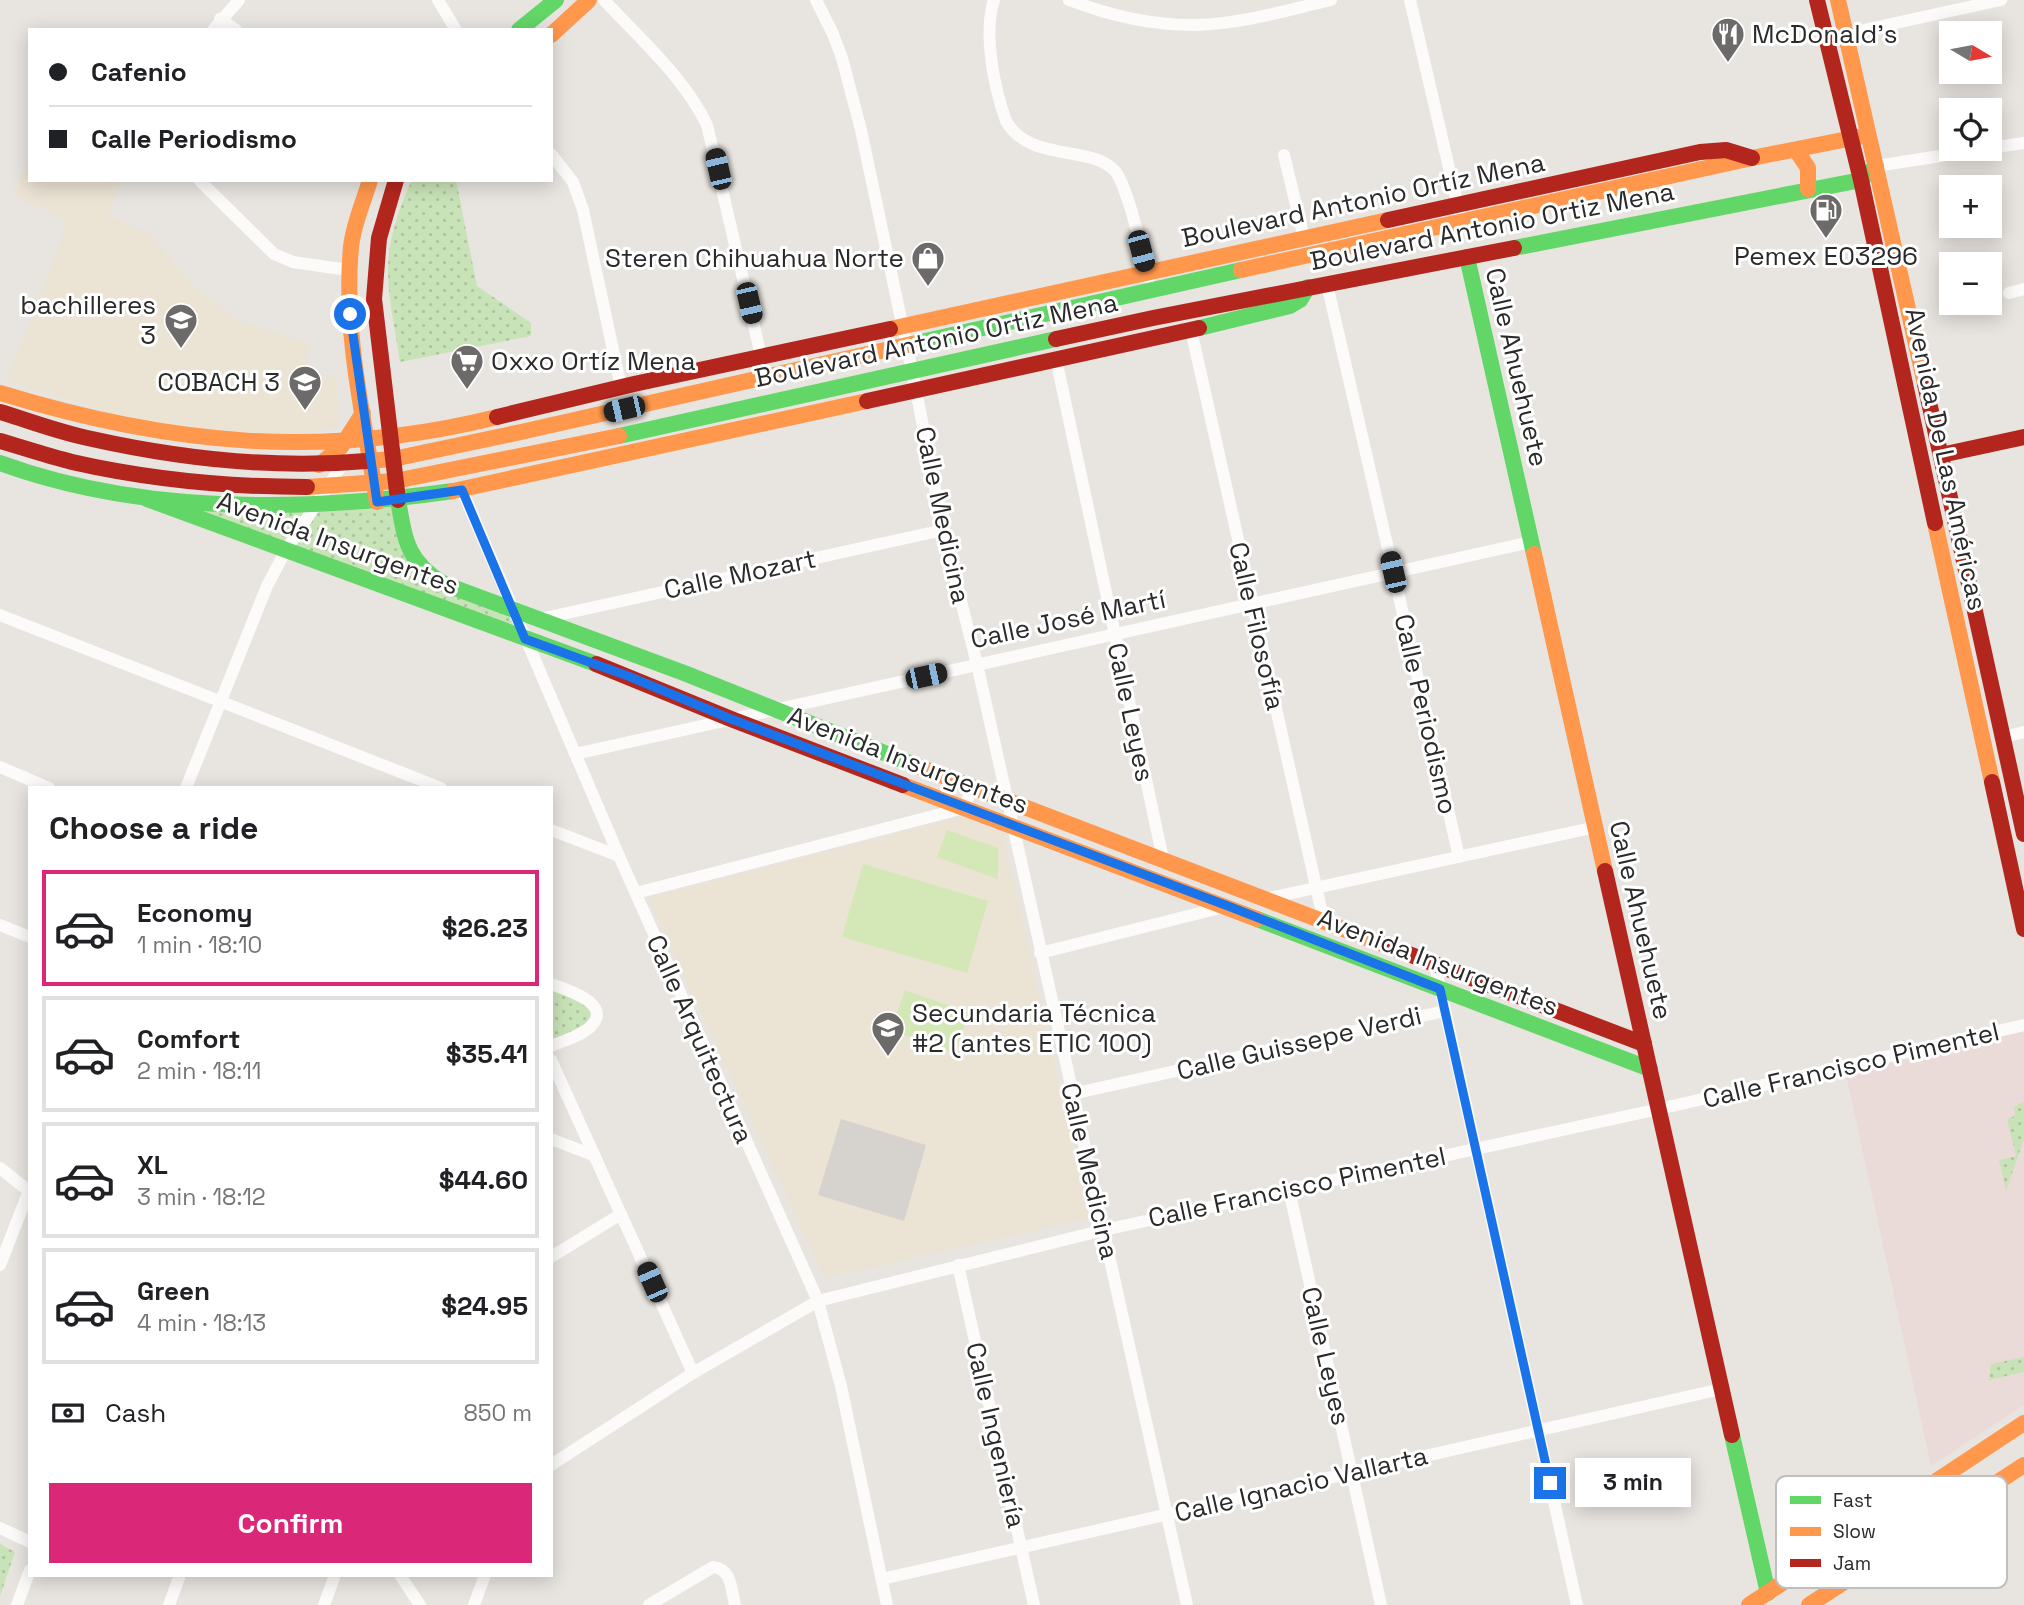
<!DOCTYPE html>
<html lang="en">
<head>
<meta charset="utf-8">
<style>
	body { margin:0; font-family:"Space Grotesk",sans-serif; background:#f2f2f2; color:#202124; height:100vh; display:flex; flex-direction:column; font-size:26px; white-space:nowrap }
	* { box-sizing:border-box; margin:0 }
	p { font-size:23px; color:#757577 }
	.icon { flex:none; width:38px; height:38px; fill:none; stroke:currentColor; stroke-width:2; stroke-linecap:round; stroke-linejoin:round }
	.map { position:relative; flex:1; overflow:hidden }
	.panel { position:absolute; left:28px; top:786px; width:525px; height:791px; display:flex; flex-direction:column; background:#fff; border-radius:0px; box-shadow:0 4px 18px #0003 }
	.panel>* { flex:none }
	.top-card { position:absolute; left:28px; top:28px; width:525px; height:154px; border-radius:0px; box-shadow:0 4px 18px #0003; display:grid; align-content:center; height:154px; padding:0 21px; background:#fff }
	.needle { width:46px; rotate:100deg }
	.tools { position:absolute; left:1939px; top:21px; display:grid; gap:14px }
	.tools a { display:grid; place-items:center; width:63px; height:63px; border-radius:0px; background:#fff; box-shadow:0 4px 18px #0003; font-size:35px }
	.end { position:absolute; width:32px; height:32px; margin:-16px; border:9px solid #1a73e8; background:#fff; box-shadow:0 0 0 4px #fff }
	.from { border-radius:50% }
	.bubble { position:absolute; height:49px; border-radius:0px; background:#fff; box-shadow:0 4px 18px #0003; font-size:23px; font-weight:800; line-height:49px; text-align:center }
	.car { position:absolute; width:21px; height:42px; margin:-21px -10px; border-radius:9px; box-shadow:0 0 5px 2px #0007; background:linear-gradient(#222 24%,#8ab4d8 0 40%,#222 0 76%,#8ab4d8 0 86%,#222 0) }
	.top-card b { display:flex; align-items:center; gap:24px; height:66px; font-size:26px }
	.top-card b+b { border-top:2px solid #e0e0e0 }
	.top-card i { width:18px; height:18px; background:#202124 }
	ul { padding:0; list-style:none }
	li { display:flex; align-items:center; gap:21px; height:116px; margin:0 14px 10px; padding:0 7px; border:4px solid #e0e0e0; border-radius:0px }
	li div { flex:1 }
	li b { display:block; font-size:26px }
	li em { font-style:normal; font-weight:800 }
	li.on { border-color:#db2777 }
	li>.icon { width:63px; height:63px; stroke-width:1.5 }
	h2 { padding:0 21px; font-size:32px; line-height:84px }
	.pay { display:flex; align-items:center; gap:18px; height:77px; padding:0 21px; font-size:26px }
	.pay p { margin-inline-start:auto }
	.primary-button { display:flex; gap:14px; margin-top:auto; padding:14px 21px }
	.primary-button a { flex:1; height:80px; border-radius:0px; background:#db2777; color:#fff; font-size:28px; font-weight:800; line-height:80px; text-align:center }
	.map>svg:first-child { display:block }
	.education { fill:#ebe3d4 }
	.medical { fill:#eadad8 }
	.park { fill:url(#park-dots) }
	.pitch { fill:#d4e7b6 }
	.plaza { fill:#d6d2ce }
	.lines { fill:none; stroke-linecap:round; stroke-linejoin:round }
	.street { stroke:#fcfbfa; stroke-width:12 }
	.fast { stroke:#63d668; stroke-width:16 }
	.slow { stroke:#ff974d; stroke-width:16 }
	.jam { stroke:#b3261e; stroke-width:16 }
	.route { stroke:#1a73e8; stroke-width:9 }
	.labels { text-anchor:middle; stroke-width:6; stroke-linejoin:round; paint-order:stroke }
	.poi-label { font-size:26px; fill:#2a2a2a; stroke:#fff; text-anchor:start }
	.street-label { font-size:26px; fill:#2a2a2a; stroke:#fff }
	.key { fill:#fff; stroke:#bfbfbf; stroke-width:2 }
	.key-label { font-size:19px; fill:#2a2a2a }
</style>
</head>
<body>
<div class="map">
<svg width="2024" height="1605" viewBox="0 0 2024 1605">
	<defs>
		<pattern id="park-dots" width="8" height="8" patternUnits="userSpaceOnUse" patternTransform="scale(1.75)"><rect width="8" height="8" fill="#c9e3b8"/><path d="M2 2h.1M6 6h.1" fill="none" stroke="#adc39e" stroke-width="1.8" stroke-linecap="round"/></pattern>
	</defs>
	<rect width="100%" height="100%" fill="#e8e4df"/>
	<g class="education">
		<path d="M 30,155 L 30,180 L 122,180 L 108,216 L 146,232 L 199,291 L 237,320 L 309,344 L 306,374 L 336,376 L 339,425 L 329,429 L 288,433 L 243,433 L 146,424 L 6,380 L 38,302 L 68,221 L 13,195 Z"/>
		<path d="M 963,817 L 1003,833 L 1089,1218 L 825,1278 L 648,898 Z"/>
	</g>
	<path class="medical" d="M 2024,1031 L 2024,1405 L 1931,1466 L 1846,1074 Z"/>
	<g class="park">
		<path d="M 412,180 L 456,180 L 477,286 L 531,323 L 531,336 L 400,362 C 396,333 389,304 388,275 C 387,242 398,210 412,180 Z"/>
		<path d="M 398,500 L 412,557 L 513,611 L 525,639 L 290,549 L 318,506 Z"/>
		<path d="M 175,505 L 313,507 L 286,547 Z"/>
		<path d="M 551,984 L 582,996 L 596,1017 L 551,1046 Z"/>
		<path d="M 2024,1102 L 2024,1139 L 2006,1190 L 1999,1160 L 2016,1156 L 2007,1119 L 2015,1116 L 2014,1107 Z"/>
		<path d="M 2024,1357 L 2024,1372 L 1989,1380 L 1991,1364 Z"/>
		<path d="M 0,1544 L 15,1552 L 0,1596 Z"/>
	</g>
	<g class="pitch">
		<path d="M 947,830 L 998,848 L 998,879 L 937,857 Z"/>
		<path d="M 863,864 L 988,901 L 967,973 L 842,937 Z"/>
		<path d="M 905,990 L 969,1013 L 955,1053 L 891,1030 Z"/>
	</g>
	<path class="plaza" d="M 841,1119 L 926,1145 L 904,1221 L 818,1195 Z"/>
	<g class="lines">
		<g class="street">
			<path d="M 438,0 L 456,30"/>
			<path d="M 604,0 C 640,39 684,77 707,125 L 761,356"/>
			<path d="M 816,0 L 833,34 L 842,58 L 861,130 L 916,390 L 943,530 L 977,664 L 1187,1605"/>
			<path d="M 994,0 C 983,34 994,87 1006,121 C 1030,163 1090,144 1115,171 C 1128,186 1143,256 1149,278"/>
			<path d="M 1069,0 C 1111,16 1152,26 1197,25 C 1242,24 1287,10 1331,0"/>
			<path d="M 1410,0 L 1459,211"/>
			<path d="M 220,19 L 236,30"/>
			<path d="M 213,30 L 239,0"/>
			<path d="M 1841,35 L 2001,0"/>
			<path d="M 1990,148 L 2024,143"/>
			<path d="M 551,154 L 573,182 L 583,210 L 621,387"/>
			<path d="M 1284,155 L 1304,238"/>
			<path d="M 1876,166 L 1985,149"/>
			<path d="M 199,180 L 274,254 L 293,262 L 348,270"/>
			<path d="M 1327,284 L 1459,857"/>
			<path d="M 2009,293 L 2024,289"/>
			<path d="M 1191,330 L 1324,922"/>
			<path d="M 1056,359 L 1163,859"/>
			<path d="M 462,490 L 619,856 L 818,1301 L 841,1386 L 887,1605"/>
			<path d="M 0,615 L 441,788"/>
			<path d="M 540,619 L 943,530"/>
			<path d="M 2003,737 L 2024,732"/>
			<path d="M 575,754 L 1531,542"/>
			<path d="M 0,767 L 49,788"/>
			<path d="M 186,788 L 267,586 L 286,550 L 346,459"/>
			<path d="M 551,830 L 619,856"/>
			<path d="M 636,893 L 964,808 L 972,788"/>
			<path d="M 1265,899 L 1596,827"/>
			<path d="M 0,925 L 30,937"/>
			<path d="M 1040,953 L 1224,907"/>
			<path d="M 1435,965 L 1577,1605"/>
			<path d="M 551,984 C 565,989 612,1003 592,1025 C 584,1035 563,1041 551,1046"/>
			<path d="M 551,1060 L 693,1373"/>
			<path d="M 1072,1094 L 1445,1011"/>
			<path d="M 551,1139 L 595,1156"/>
			<path d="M 0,1168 L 30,1192"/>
			<path d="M 1289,1190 L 1381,1605"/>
			<path d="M 551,1257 L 621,1214"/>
			<path d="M 0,1265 L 30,1188"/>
			<path d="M 958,1265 L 1034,1605"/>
			<path d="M 551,1465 L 693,1373 L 818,1301 L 1104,1230 L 1659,1109 L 2024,1025"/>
			<path d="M 0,1528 L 30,1542"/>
			<path d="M 400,1575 L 420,1605"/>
			<path d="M 882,1579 L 1721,1389"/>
			<path d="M 17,1605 L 30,1570"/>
			<path d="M 169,1605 L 180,1575"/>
			<path d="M 324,1605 L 335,1575"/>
			<path d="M 474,1605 L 485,1575"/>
			<path d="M 649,1605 L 713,1567 C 732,1569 731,1589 735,1605"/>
		</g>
		<g class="fast">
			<path d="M 519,30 L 556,0"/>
			<path d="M 1514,248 L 1861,180 L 1876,166"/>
			<path d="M 1467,257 L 1534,554"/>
			<path d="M 1199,328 L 1290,306 L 1300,300 L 1308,287"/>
			<path d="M 912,344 L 1241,270"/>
			<path d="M 619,436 L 1056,339"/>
			<path d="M 0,463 C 142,515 305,512 453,491"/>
			<path d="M 147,499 L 596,664"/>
			<path d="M 398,500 C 405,540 407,562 444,584 L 684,673 L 917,766"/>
			<path d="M 1257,919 L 1650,1069"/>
			<path d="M 1732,1435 L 1768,1593"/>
		</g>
		<g class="slow">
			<path d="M 1838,0 L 1925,384"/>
			<path d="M 551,35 L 589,0"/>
			<path d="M 1796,150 L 1808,168 L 1808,189"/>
			<path d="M 370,180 C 364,201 353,225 351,247 C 343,332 364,419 377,502"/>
			<path d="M 1241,270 L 1752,158 L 1868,135"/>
			<path d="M 890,329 L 1388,220"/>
			<path d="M 0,393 C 169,445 324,460 497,417"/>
			<path d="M 367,461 L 393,459 L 521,432 L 912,344"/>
			<path d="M 319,465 L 341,447 L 363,413"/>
			<path d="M 307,487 L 395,481 L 619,436"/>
			<path d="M 453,491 L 867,401"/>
			<path d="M 1935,523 L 1992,782"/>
			<path d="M 1534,554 L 1605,871"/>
			<path d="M 917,766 L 1385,945"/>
			<path d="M 903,785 L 1257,919"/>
			<path d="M 1749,1605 L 2024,1423"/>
			<path d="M 1809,1605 L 2024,1465"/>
		</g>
		<g class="jam">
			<path d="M 1817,0 L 1861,180 L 1935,523"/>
			<path d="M 396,180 L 379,238 L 374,299 L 398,500"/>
			<path d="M 1388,220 L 1700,152 L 1726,150 L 1752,158"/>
			<path d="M 1056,339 L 1153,318 L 1514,248"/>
			<path d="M 1925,384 L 2024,834"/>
			<path d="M 867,401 L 1199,328"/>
			<path d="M 0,412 C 30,421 61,433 92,439 C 182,459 276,469 367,461"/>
			<path d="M 497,417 L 634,384 L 890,329"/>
			<path d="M 0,441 C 24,448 48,456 72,462 C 147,479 229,487 307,487"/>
			<path d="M 1941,455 L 2024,437"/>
			<path d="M 596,664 L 731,719 L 903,785"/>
			<path d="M 1992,782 L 2024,929"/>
			<path d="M 1605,871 L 1732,1435"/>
			<path d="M 1385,945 L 1644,1044"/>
		</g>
	</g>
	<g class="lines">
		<path class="route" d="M 350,314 L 377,502 L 462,490 L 525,639 L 628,676 L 731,719 L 1228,906 L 1440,989 L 1550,1483"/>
	</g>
	<defs>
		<symbol id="restaurant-pin" viewBox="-11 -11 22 30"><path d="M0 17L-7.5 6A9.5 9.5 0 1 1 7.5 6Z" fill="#6c6b69" stroke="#fff"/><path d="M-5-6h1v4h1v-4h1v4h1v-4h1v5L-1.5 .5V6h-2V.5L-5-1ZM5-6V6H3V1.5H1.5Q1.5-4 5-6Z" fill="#fff"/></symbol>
		<symbol id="fuel-pin" viewBox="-11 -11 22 30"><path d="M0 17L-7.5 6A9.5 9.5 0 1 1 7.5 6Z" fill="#6c6b69" stroke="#fff"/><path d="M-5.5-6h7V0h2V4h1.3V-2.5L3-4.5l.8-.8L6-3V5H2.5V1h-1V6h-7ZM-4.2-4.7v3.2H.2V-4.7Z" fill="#fff"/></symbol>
		<symbol id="shop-pin" viewBox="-11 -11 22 30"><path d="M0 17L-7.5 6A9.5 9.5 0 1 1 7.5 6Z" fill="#6c6b69" stroke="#fff"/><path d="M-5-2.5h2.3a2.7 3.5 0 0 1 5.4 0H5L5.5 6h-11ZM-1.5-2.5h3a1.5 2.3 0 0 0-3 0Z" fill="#fff"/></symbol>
		<symbol id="school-pin" viewBox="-11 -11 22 30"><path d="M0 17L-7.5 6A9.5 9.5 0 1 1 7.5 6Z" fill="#6c6b69" stroke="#fff"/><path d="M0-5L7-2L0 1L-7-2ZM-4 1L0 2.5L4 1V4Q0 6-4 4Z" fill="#fff"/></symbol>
		<symbol id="supermarket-pin" viewBox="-11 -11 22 30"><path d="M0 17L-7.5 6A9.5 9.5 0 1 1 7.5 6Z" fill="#6c6b69" stroke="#fff"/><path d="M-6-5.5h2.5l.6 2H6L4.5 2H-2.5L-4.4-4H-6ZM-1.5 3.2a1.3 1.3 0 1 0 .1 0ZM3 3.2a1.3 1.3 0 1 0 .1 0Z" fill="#fff"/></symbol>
	</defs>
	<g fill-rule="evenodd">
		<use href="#restaurant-pin" x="1709" y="15" width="38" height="52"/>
		<use href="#fuel-pin" x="1807" y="191" width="38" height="52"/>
		<use href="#shop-pin" x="909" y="239" width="38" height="52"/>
		<use href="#school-pin" x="162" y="301" width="38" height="52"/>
		<use href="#supermarket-pin" x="448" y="342" width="38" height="52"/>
		<use href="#school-pin" x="286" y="363" width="38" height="52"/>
		<use href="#school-pin" x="869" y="1009" width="38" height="52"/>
	</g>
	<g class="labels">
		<g class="poi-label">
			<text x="1752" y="43">McDonald's</text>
			<text x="1826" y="265" text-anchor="middle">Pemex E03296</text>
			<text x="904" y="267" text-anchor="end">Steren Chihuahua Norte</text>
			<text x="156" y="314" text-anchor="end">bachilleres<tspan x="156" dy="30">3</tspan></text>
			<text x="491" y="370">Oxxo Ortíz Mena</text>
			<text x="280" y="391" text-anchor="end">COBACH 3</text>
			<text x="912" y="1022">Secundaria Técnica<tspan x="912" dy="30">#2 (antes ETIC 100)</tspan></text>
		</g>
		<g class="street-label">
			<text transform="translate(1363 200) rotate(-12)" y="9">Boulevard Antonio Ortíz Mena</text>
			<text transform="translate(1492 226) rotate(-11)" y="9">Boulevard Antonio Ortiz Mena</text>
			<text transform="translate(936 340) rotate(-12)" y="9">Boulevard Antonio Ortiz Mena</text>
			<text transform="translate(1517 367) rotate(77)" y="9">Calle Ahuehuete</text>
			<text transform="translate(1946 459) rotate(78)" y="9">Avenida De Las Américas</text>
			<text transform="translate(943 515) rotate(78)" y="9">Calle Medicina</text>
			<text transform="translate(338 543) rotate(20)" y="9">Avenida Insurgentes</text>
			<text transform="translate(740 574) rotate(-12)" y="9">Calle Mozart</text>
			<text transform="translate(1068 619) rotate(-12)" y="9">Calle José Martí</text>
			<text transform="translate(1257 626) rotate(77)" y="9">Calle Filosofía</text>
			<text transform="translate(1131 712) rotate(78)" y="9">Calle Leyes</text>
			<text transform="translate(1426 714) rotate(77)" y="9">Calle Periodismo</text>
			<text transform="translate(908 760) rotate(21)" y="9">Avenida Insurgentes</text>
			<text transform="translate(1641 920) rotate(77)" y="9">Calle Ahuehuete</text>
			<text transform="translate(1438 962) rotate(21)" y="9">Avenida Insurgentes</text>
			<text transform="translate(700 1039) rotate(66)" y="9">Calle Arquitectura</text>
			<text transform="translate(1299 1043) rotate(-13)" y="9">Calle Guissepe Verdi</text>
			<text transform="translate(1851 1065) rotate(-13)" y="9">Calle Francisco Pimentel</text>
			<text transform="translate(1090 1171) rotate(77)" y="9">Calle Medicina</text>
			<text transform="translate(1297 1187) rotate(-12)" y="9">Calle Francisco Pimentel</text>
			<text transform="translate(1326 1356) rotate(77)" y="9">Calle Leyes</text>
			<text transform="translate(996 1435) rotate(77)" y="9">Calle Ingeniería</text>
			<text transform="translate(1301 1484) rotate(-13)" y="9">Calle Ignacio Vallarta</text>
		</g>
	</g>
	<rect x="1776" y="1476" width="231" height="112" rx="10" class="key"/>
	<rect x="1790" y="1496" width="31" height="8" fill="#63d668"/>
	<rect x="1790" y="1527" width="31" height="9" fill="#ff974d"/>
	<rect x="1790" y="1559" width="31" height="8" fill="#b3261e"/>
	<g class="key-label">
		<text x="1833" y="1507">Fast</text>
		<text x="1833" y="1538">Slow</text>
		<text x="1833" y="1570">Jam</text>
	</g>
</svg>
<div class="tools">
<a><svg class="needle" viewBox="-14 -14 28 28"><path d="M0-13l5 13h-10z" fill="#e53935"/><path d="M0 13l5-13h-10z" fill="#757577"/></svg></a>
<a><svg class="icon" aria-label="locate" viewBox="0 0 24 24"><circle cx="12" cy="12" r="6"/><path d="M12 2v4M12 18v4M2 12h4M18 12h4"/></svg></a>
<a>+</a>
<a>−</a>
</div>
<i class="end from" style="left:350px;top:314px"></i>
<i class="end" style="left:1550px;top:1483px"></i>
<div class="bubble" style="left:1575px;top:1458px;width:116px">3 min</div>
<i class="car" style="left:718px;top:169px;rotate:347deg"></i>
<i class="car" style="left:1141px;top:251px;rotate:165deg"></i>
<i class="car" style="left:749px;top:303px;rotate:167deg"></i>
<i class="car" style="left:624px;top:409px;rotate:257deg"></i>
<i class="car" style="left:1393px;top:572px;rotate:347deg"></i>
<i class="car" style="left:926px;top:676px;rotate:78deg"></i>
<i class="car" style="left:652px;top:1282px;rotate:336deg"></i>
<div class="top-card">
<b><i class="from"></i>Cafenio</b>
<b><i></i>Calle Periodismo</b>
</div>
<section class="panel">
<h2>Choose a ride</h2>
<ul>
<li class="on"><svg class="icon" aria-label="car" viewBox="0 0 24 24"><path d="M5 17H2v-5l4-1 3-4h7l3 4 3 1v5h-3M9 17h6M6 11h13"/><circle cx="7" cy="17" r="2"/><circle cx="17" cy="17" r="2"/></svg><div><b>Economy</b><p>1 min · 18:10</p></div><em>$26.23</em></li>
<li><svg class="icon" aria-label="car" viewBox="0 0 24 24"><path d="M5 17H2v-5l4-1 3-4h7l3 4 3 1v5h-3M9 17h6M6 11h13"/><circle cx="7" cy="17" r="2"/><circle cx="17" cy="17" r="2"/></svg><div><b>Comfort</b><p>2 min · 18:11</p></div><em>$35.41</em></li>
<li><svg class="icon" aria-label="car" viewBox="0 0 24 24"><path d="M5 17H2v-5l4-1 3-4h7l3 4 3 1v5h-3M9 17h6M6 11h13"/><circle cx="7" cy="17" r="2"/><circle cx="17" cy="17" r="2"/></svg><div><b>XL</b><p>3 min · 18:12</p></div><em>$44.60</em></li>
<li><svg class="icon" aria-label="car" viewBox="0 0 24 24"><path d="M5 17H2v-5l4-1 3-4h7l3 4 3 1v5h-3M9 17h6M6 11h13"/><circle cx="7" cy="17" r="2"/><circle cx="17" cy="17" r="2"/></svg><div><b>Green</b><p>4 min · 18:13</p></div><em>$24.95</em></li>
</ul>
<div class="pay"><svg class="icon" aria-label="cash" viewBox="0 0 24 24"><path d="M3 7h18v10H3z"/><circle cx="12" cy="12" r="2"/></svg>Cash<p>850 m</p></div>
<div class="primary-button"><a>Confirm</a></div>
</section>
</div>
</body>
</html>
